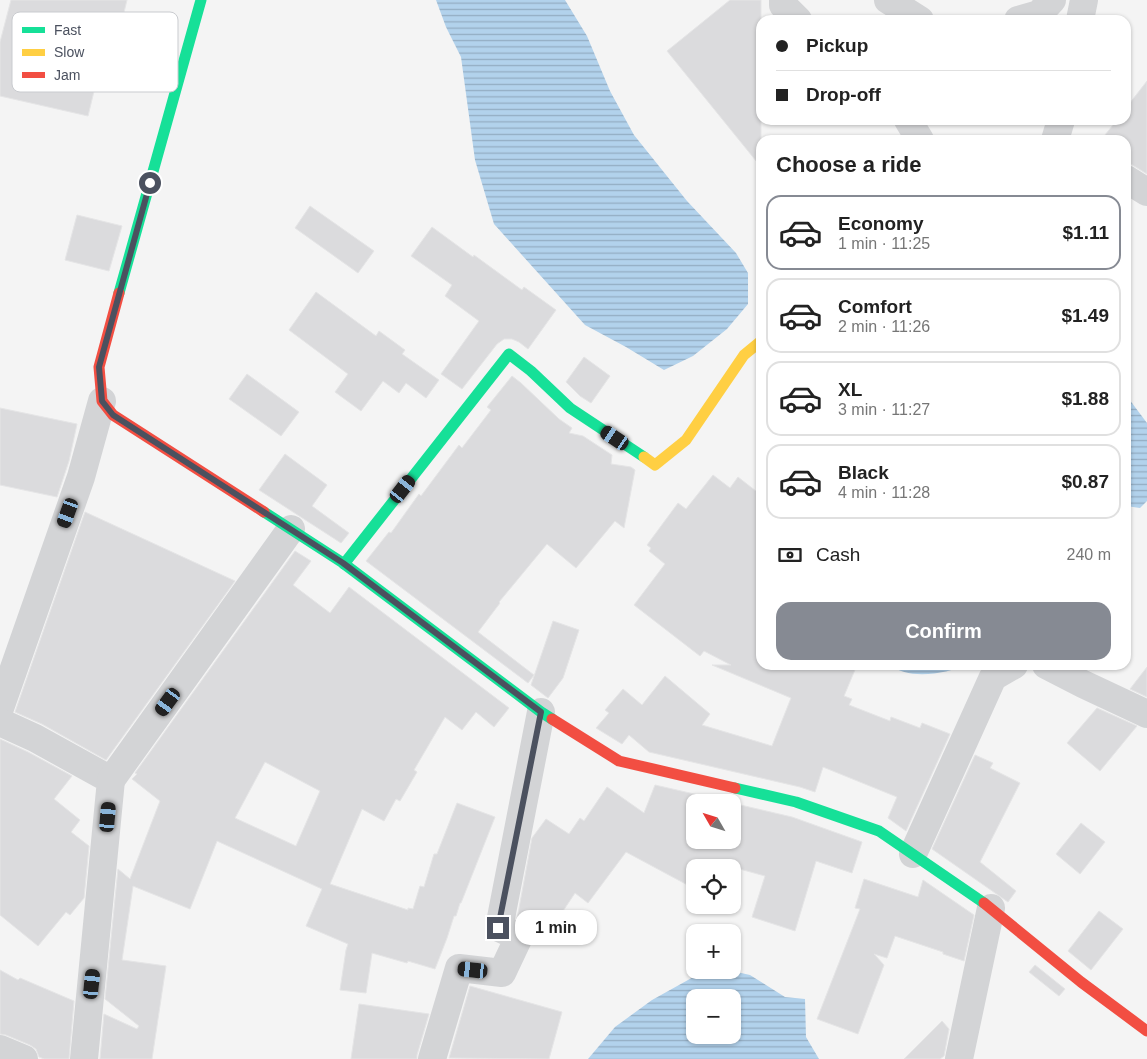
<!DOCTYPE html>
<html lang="en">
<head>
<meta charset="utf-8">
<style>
	body { margin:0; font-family:Arial,sans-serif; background:#f2f2f2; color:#222; height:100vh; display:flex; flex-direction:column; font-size:19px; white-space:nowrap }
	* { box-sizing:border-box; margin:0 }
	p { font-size:16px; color:#767676 }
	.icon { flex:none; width:28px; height:28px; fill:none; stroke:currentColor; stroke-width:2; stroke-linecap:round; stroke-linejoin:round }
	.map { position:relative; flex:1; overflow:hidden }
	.sheet { position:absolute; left:756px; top:135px; width:375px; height:535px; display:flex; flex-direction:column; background:#fff; border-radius:15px; box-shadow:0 1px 4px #0004 }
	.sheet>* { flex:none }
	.banner { position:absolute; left:756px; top:15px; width:375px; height:110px; border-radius:15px; box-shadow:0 1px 4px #0004; display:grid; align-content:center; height:110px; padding:0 20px; background:#fff }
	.needle { width:32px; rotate:309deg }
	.fabs { position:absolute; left:686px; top:794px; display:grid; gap:10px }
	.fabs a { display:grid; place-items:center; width:55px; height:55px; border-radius:10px; background:#fff; box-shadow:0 1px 4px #0004; font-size:25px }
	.end { position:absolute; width:22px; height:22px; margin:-11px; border:6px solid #4b515f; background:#fff; box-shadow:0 0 0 2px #fff }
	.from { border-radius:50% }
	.bubble { position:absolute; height:35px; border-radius:15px; background:#fff; box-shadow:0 1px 4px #0004; font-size:16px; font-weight:700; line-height:35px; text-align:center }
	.car { position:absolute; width:15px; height:30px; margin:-15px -8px; border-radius:6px; box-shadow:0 0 4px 1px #0007; background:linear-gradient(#222 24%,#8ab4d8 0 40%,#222 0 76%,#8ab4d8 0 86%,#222 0) }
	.banner b { display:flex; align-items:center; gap:18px; height:48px; font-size:19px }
	.banner b+b { border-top:1px solid #e0e0e0 }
	.banner i { width:12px; height:12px; background:#222 }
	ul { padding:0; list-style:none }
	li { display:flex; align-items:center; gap:15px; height:75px; margin:0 10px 8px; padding:0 10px; border:2px solid #e0e0e0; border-radius:15px }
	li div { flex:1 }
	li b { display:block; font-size:19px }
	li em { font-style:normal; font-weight:700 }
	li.selected { border-color:#868a93 }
	li>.icon { width:45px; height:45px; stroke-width:1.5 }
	h2 { padding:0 20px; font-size:22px; line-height:60px }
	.pay { display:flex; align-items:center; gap:12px; height:55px; padding:0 20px; font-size:19px }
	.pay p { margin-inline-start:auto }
	.primary-button { display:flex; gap:10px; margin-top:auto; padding:10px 20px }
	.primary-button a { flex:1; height:58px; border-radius:15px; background:#868a93; color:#fff; font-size:20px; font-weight:700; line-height:58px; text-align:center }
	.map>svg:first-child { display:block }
	.water { fill:url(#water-rules); fill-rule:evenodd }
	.building { fill:#dbdbdd; stroke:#e5e5e6; fill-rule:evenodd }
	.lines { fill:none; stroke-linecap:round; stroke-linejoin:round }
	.street { stroke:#d3d4d6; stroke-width:28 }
	.fast { stroke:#16e098; stroke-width:11 }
	.slow { stroke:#ffcf43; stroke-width:11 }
	.jam { stroke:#f24e42; stroke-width:11 }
	.route { stroke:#4b515f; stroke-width:6 }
	.key { fill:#fff; stroke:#c9cbcf; stroke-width:1 }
	.key-label { font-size:14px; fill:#4b515f }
</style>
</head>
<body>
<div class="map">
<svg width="1147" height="1059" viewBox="0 0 1147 1059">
	<defs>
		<pattern id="water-rules" width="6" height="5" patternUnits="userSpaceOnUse" patternTransform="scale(1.25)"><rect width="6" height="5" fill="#b2d2ec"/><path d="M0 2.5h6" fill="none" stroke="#93adc2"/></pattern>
	</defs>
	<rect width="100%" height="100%" fill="#f4f4f4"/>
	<g class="water">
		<path d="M 436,0 L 565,0 L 587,36 L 610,91 L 634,135 L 687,201 L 736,253 L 748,273 L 748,304 L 727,329 L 693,356 L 664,370 L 626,347 L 585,325 L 494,224 L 475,160 L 461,57 L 446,27 Z"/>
		<path d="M 1126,395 L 1147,423 L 1147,501 L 1140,508 L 1126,506 Z"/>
		<path d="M 891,665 L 965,665 C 948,674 906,680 891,665 Z"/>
		<path d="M 706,970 L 728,970 L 750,975 L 785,997 L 805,999 L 806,1037 L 819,1059 L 588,1059 L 615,1027 L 652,1000 ZM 695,998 L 732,998 L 732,1035 L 695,1035 Z"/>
	</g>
	<g class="building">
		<path d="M 11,0 L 127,0 L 112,61 L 102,58 L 88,116 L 0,96 L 0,42 Z"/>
		<path d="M 730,0 L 761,0 L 761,167 L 667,51 Z"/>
		<path d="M 1147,81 L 1147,174 L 1126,161 L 1126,140 L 1101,140 L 1117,120 L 1126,120 L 1126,108 Z"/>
		<path d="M 310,206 L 374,251 L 358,273 L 295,228 Z"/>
		<path d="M 77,215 L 122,226 L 109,271 L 65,260 Z"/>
		<path d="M 432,227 L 473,257 L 474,255 L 522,290 L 524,287 L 556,310 L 528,349 L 519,342 L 512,339 L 504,339 L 497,344 L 462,389 L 441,374 L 479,321 L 445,296 L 452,285 L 411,256 Z"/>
		<path d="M 316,292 L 376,336 L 379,331 L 405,350 L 402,354 L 439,380 L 426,398 L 406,383 L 399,393 L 383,381 L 361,411 L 335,392 L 348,374 L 289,330 Z"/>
		<path d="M 584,357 L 610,376 L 591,403 L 580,396 L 566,382 Z"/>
		<path d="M 247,374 L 299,412 L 281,436 L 229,399 Z"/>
		<path d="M 512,376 L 521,383 L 559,419 L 572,428 L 569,433 L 583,436 L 612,455 L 611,464 L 631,467 L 635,470 L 624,528 L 615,521 L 576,568 L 547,544 L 499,602 L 500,603 L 478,632 L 534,675 L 528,683 L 366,561 L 389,532 L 391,533 L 419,494 L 421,496 L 459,445 L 462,448 L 491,410 L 487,407 Z"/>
		<path d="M 0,408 L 77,424 L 69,461 L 57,497 L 0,485 Z"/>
		<path d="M 285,454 L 327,485 L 312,506 L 349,533 L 341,543 L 259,490 Z"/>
		<path d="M 713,475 L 730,488 L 738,477 L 761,495 L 761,665 L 857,665 L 844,696 L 852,699 L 849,705 L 890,721 L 891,717 L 920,728 L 922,723 L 950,734 L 906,831 L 888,818 L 897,797 L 823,767 L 815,792 L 800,787 L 649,752 L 629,735 L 622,744 L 596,728 L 609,713 L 605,710 L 623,689 L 642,705 L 665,676 L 710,714 L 702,725 L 772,746 L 791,698 L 712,665 L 731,665 L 704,651 L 700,656 L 634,605 L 665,564 L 649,551 L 651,548 L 647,545 L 678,503 L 686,509 Z"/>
		<path d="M 85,512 L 235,581 L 106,760 L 42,724 L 15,712 Z"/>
		<path d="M 295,551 L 311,561 L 293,585 L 330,613 L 349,587 L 509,708 L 494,727 L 476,712 L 462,730 L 445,717 L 414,770 L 417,772 L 400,801 L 396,799 L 384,821 L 362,809 L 330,884 L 408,910 L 408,908 L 413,909 L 420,886 L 424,887 L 434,854 L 437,854 L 457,803 L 495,817 L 461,903 L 460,903 L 456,916 L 454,916 L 447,938 L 435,969 L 408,961 L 407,963 L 372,953 L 366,993 L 340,990 L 346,950 L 348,944 L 306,926 L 322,889 L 217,841 L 190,909 L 133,886 L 122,960 L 166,966 L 152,1059 L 100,1059 L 104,1014 L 137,1029 L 139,1026 L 105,999 L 118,869 L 130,879 L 160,801 L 132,779 L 137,774 L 135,773 ZM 265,762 L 320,791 L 296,846 L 235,818 Z"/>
		<path d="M 553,621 L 579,630 L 563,678 L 548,698 L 531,685 Z"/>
		<path d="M 1147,667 L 1147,697 L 1130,689 Z"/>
		<path d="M 1097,708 L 1137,726 L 1100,771 L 1067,743 Z"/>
		<path d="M 0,739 L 28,752 L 72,776 L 54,799 L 80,820 L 71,832 L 89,846 L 84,898 L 70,915 L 66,912 L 38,946 L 0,915 Z"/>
		<path d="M 975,755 L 993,763 L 990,768 L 1020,783 L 980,862 L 1016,891 L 1008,902 L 932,849 Z"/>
		<path d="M 655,785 L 729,802 L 695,802 L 695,840 L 732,840 L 732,803 L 792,817 L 862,842 L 852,873 L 816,861 L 795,931 L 752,917 L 765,876 L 736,868 L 695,868 L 695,889 L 626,852 L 588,903 L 575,893 L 541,944 L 534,939 L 534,935 L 531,928 L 525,923 L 517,919 L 532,838 L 546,819 L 569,834 L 580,818 L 584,821 L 607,787 L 644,813 Z"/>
		<path d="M 1081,823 L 1105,842 L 1080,874 L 1056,854 Z"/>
		<path d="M 864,879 L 918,897 L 923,880 L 974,915 L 964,961 L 943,954 L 943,952 L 895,936 L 887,958 L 874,954 L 884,965 L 858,1034 L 817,1019 L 860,909 L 855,908 Z"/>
		<path d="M 1099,911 L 1123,929 L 1091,970 L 1068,951 Z"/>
		<path d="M 1035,965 L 1065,989 L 1059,996 L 1029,972 Z"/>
		<path d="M 0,970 L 18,980 L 20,978 L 74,1001 L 69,1059 L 44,1059 L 39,1057 L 36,1049 L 30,1045 L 6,1035 L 0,1034 Z"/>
		<path d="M 470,986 L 562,1012 L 549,1059 L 449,1058 Z"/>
		<path d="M 359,1004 L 429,1014 L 417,1055 L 417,1059 L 351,1059 Z"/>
		<path d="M 942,1021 L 949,1029 L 944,1056 L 940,1059 L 904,1059 Z"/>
	</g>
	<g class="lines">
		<g class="street">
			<path d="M 783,0 L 783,5 L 798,20"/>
			<path d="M 888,0 L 920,20"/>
			<path d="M 1018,20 L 1039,14 L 1052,0"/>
			<path d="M 1080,20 L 1084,0"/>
			<path d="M 908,120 L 920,140"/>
			<path d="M 1055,140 L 1061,120"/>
			<path d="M 1126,179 L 1147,192"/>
			<path d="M 1046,665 L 1083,684 L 1147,714"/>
			<path d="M 0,708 L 81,477 L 102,401"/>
			<path d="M 0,722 L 35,738 L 111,780 L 84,1059"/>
			<path d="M 111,780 L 291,529"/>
			<path d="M 913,854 L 993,677 L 1014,665"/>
			<path d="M 0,1049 L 24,1059"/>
			<path d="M 432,1059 L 459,968 L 502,973 L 519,937 L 499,928 L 541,712"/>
			<path d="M 959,1059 L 991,908"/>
		</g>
		<g class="fast">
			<path d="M 119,293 L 201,0"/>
			<path d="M 264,512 L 343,563 L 541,712 L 552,719"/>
			<path d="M 344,564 L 509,354 L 531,371 L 570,408 L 644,457"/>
			<path d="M 735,788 L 796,802 L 879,831 L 984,903"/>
		</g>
		<path class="slow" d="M 644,457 L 655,465 L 686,440 L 744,355 L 761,341"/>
		<g class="jam">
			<path d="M 119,293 L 99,367 L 102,401 L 113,415 L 264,512"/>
			<path d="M 552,719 L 619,761 L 735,788"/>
			<path d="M 984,903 L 1081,982 L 1147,1031"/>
		</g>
	</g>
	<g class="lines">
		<path class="route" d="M 150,183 L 99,367 L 102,401 L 113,415 L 343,563 L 541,712 L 498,928"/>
	</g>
	<rect x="12" y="12" width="166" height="80" rx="8" class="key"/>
	<rect x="22" y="27" width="23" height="6" fill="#16e098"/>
	<rect x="22" y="49" width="23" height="7" fill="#ffcf43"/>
	<rect x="22" y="72" width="23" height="6" fill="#f24e42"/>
	<g class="key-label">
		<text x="54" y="35">Fast</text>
		<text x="54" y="57">Slow</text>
		<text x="54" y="80">Jam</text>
	</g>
</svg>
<div class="fabs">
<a><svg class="needle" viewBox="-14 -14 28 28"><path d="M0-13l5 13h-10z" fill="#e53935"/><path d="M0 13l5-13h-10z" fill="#767676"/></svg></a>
<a><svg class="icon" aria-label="locate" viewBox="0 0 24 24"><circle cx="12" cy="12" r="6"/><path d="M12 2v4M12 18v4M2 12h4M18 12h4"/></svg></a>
<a>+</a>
<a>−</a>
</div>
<i class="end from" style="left:150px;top:183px"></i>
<i class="end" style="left:498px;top:928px"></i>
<div class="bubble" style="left:515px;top:910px;width:82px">1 min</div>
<i class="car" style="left:615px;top:438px;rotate:304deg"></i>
<i class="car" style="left:403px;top:489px;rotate:38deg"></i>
<i class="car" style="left:68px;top:513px;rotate:200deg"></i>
<i class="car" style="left:168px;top:702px;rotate:216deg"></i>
<i class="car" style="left:108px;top:817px;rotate:5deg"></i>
<i class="car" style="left:473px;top:970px;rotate:276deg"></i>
<i class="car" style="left:92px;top:984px;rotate:6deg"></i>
<div class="banner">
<b><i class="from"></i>Pickup</b>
<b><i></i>Drop-off</b>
</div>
<section class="sheet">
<h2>Choose a ride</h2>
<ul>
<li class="selected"><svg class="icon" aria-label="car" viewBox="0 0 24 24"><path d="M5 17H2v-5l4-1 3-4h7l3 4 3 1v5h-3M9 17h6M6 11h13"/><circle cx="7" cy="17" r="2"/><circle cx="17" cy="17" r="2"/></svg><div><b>Economy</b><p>1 min · 11:25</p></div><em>$1.11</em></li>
<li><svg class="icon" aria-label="car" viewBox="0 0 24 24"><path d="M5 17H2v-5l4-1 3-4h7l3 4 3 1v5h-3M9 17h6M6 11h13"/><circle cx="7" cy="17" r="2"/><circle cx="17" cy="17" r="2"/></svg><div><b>Comfort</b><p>2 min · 11:26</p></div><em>$1.49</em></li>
<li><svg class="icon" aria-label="car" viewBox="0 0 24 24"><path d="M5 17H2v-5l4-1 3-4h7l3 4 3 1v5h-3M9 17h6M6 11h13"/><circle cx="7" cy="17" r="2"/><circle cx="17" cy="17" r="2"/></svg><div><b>XL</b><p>3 min · 11:27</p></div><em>$1.88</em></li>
<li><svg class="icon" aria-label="car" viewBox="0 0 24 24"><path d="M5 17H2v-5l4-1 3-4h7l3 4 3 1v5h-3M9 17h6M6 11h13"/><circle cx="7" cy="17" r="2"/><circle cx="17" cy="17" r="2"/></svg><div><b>Black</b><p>4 min · 11:28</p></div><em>$0.87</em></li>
</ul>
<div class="pay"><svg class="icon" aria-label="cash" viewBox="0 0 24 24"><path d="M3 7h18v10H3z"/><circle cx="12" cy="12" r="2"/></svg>Cash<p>240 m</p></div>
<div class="primary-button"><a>Confirm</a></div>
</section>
</div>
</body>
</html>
